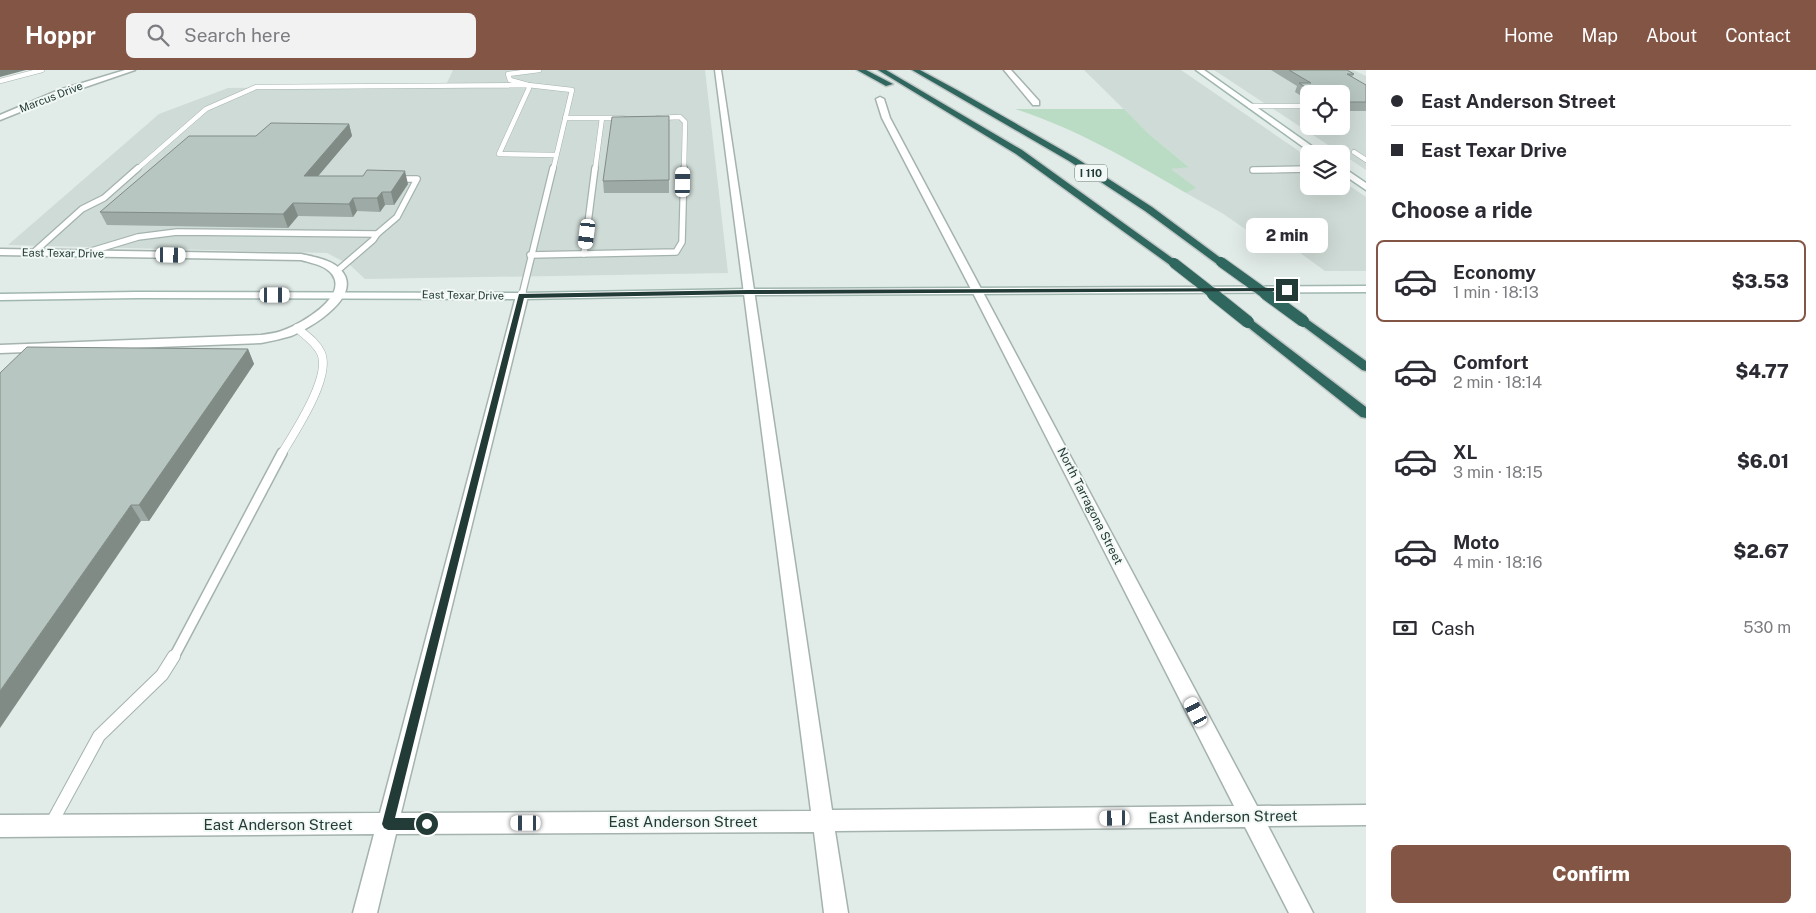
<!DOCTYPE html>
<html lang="en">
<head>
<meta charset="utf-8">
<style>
	body { margin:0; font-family:"Public Sans",sans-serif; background:#f2f2f3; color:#2b2b33; height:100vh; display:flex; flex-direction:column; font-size:19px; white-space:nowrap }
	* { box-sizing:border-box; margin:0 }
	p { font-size:16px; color:#7c7c81 }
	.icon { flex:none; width:28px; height:28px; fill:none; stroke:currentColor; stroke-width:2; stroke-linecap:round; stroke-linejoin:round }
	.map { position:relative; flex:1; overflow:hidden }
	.panel { display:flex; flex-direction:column; background:#fff; width:450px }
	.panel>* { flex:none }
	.banner { display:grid; align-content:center; height:110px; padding:0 25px; background:#fff }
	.tools { position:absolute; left:1300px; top:15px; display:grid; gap:10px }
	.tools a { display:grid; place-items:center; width:50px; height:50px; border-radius:8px; background:#fff; box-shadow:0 5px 20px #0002; font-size:25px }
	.end { position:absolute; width:22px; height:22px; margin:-11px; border:6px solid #223b36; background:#fff; box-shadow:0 0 0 2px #fff }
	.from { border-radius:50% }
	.bubble { position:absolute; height:35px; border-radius:8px; background:#fff; box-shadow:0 5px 20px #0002; font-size:16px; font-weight:800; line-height:35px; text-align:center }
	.car { position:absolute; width:15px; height:30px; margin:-15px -8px; border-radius:6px; box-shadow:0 0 4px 1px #0007; background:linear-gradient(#fff 24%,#345 0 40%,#fff 0 76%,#345 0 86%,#fff 0) }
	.banner b { display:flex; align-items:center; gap:18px; height:48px; font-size:19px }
	.banner b+b { border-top:1px solid #e1e1e2 }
	.banner i { width:12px; height:12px; background:#2b2b33 }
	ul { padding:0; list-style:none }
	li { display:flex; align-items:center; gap:15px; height:82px; margin:0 10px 8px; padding:0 15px; border:2px solid transparent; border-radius:8px }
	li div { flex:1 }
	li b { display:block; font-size:19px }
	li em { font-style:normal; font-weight:800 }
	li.active { border-color:#835545 }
	li>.icon { width:45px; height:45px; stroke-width:1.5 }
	h2 { padding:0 25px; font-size:22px; line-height:60px }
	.pay { display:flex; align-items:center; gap:12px; height:55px; padding:0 25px; font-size:19px }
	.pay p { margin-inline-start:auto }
	.action { display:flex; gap:10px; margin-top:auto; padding:10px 25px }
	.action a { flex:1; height:58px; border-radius:8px; background:#835545; color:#fff; font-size:20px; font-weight:800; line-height:58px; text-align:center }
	header { display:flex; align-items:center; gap:30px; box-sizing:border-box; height:70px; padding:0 25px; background:#835545; color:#fff }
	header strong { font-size:24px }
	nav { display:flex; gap:28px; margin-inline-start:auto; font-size:18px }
	.search { width:350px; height:45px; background:#f2f2f3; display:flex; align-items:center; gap:12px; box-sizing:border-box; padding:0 18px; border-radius:8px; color:#7c7c81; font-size:19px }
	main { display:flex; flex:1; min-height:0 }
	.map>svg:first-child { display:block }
	.built { fill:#cfdbd6; fill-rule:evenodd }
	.green { fill:#badcc5 }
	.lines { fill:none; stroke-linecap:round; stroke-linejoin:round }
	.service-far4-casing { stroke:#a4b3ae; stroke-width:5.5 }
	.service-far3-casing { stroke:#a4b3ae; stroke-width:8 }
	.service-far2-casing { stroke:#a4b3ae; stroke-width:9 }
	.service-far1-casing { stroke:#a4b3ae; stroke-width:12 }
	.service-casing { stroke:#a4b3ae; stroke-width:14 }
	.minor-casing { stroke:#a4b3ae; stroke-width:3 }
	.secondary-casing { stroke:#a0b7b0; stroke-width:3 }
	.motorway-casing { stroke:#c1c8c7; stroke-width:3 }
	.service-far4 { stroke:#fff; stroke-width:4.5 }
	.service-far3 { stroke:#fff; stroke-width:5.5 }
	.service-far2 { stroke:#fff; stroke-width:8 }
	.service-far1 { stroke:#fff; stroke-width:9 }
	.service { stroke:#fff; stroke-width:12 }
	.minor { fill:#fff; fill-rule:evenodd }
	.secondary { fill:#fff; fill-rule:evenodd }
	.motorway { fill:#2f675e; fill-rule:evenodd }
	.motorway-bridge-far1-casing { stroke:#c1c8c7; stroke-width:12; stroke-linecap:butt }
	.motorway-bridge-casing { stroke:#c1c8c7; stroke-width:14; stroke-linecap:butt }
	.motorway-bridge-far1 { stroke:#2f675e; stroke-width:10 }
	.motorway-bridge { stroke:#2f675e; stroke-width:12 }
	.wall { fill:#9daaa5 }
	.shaded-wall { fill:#808b86 }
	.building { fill:#b7c6c0; stroke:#808b86 }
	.route { fill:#223b36 }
	.labels { text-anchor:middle; stroke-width:4; stroke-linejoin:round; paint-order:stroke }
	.far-street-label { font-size:11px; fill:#223b36; stroke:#f2f8f5 }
	.shield { fill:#f2f8f5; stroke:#60746f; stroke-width:1 }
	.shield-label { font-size:11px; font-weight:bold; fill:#223b36 }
	.street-label { font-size:12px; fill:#223b36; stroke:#f2f8f5 }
	.near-street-label { font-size:15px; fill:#223b36; stroke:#f2f8f5 }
</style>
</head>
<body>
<header>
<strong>Hoppr</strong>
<div class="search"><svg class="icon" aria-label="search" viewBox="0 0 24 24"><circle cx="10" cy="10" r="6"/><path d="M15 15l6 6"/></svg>Search here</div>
<nav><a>Home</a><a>Map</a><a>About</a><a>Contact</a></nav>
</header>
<main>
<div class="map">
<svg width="1366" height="843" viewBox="0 0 1366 843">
	<rect width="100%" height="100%" fill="#e1ebe7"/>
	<g class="built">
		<path d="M 453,0 L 705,0 L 728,203 L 365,209 L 350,195 L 327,183 L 8,175 L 159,44 L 228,18 L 445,17 Z"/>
		<path d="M 1084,0 L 1181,0 L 1309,88 L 1309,116 L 1341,116 L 1341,110 L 1366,127 L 1366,201 L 1325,201 L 1296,180 L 1277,181 L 1222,143 L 1186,123 L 1195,118 L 1170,99 L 1188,96 L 1150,65 Z"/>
		<path d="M 1214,0 L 1353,0 L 1366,6 L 1366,100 ZM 1309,24 L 1341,24 L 1341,56 L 1309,56 Z"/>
	</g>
	<path class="green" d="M 1015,39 L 1124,39 L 1150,65 L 1189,97 L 1171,99 L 1196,118 L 1186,123 C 1129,90 1079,60 1015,39 Z"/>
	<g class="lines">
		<defs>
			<g id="service-far4">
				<path d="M 539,0 L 508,4 L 510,10 L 528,15 L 572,20 L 553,100"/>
				<path d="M 0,11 L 42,0"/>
				<path d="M 1250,36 L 1304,36"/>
				<path d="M 565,48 L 623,48"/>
				<path d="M 658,48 L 680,47 L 685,52 L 684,100"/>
				<path d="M 1354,82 L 1366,90"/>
				<path d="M 136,100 L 206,39 L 256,17 L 528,15 L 529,18 L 499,84 L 556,85"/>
				<path d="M 595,100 L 602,48"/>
				<path d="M 1273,100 L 1309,99"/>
			</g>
			<g id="service-far3">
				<path d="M 1253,100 L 1309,99"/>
				<path d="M 377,164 L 397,147 L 417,109 L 395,109"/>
				<path d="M 33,183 L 82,139 L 104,128 L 138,98"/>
				<path d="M 85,183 L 138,167 L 177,162 L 377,164 L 373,170 L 337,201"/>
				<path d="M 584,184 L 595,98"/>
				<path d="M 530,185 L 676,182 L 682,172 L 684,98"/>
				<path d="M 522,225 L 553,98"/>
			</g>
			<g id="service-far2">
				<path d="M 522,226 L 522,224"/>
				<path d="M 281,385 C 294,363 332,307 321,283 C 316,272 305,265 297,258"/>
			</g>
			<path id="service-far1" d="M 174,587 L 282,383"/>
			<path id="service" d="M 51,754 L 99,666 L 162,605 L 174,586"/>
			<g id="minor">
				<path d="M 125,0 L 135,0 L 65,24 L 0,50 L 0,45 L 59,20 Z"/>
				<path d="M 715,0 L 721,0 L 832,740 L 1234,736 L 972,221 L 882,48 L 876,29 L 880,27 L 884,29 L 890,48 L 1257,736 L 1366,735 L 1366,755 L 1268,756 L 1313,843 L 1289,843 L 1245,757 L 835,761 L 848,843 L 824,843 L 814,762 L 396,764 L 377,843 L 353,843 L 374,764 L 0,767 L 0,745 L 380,743 L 516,226 L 522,223 L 528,226 L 401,743 L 811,741 Z"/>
				<path d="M 1004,0 L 1011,0 L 1039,31 L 1039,35 L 1033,35 Z"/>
				<path d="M 0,179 L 301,184 C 314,187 330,189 340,199 C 366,225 311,258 291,266 C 281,269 271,271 261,273 L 0,283 L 0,275 L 261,265 C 269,264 277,263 284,260 C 300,254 349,227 332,204 C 325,195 311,193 301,190 L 0,185 Z"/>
			</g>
			<g id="secondary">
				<path d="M 1196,0 L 1204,0 L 1323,84 L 1313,84 Z"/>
				<path d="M 1341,96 L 1366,113 L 1366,120 L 1341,103 Z"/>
				<path d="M 1366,216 L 1366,222 L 748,225 L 522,229 L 137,228 L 0,230 L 0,224 L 137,222 L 522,223 L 748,219 Z"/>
			</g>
			<g id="motorway">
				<path d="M 857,0 L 866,0 L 893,14 L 886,16 Z"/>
				<path d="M 878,0 L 886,0 L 1022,80 L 1179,193 L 1174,196 L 1170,195 L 1016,84 Z"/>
				<path d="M 912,0 L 920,0 L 957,20 L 1076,88 L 1152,137 L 1226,192 L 1221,195 L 1217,194 L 1145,141 L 1069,91 Z"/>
				<path d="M 1303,247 L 1307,249 L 1366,291 L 1366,301 L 1362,300 L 1299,253 L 1297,251 L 1299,249 Z"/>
				<path d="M 1248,248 L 1252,250 L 1366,337 L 1366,348 L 1361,347 L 1244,254 L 1242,252 Z"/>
			</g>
		</defs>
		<use href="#service-far4" class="service-far4-casing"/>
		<use href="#service-far3" class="service-far3-casing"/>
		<use href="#service-far2" class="service-far2-casing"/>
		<use href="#service-far1" class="service-far1-casing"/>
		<use href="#service" class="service-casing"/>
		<use href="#minor" class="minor-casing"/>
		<use href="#secondary" class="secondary-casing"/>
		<use href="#motorway" class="motorway-casing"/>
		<use href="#service-far4" class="service-far4"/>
		<use href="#service-far3" class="service-far3"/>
		<use href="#service-far2" class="service-far2"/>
		<use href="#service-far1" class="service-far1"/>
		<use href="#service" class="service"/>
		<use href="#minor" class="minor"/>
		<use href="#secondary" class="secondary"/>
		<use href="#motorway" class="motorway"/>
		<defs>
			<g id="motorway-bridge-far1">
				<path d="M 1221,192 L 1267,225"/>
				<path d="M 1174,193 L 1215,225"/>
			</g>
			<g id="motorway-bridge">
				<path d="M 1213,224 L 1248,252"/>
				<path d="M 1266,224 L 1303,251"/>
			</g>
		</defs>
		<use href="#motorway-bridge-far1" class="motorway-bridge-far1-casing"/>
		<use href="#motorway-bridge" class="motorway-bridge-casing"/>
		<use href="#motorway-bridge-far1" class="motorway-bridge-far1"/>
		<use href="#motorway-bridge" class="motorway-bridge"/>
	</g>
	<g class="wall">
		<path d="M 1271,0 L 1347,0 L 1354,4 L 1352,7 L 1366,15 L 1366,41 L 1341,41 L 1341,24 L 1309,24 L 1309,31 L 1295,22 L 1297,16 Z"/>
		<path d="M 669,46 L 669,123 L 604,123 L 603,111 Z"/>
		<path d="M 349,54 L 352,66 L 318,106 L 408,114 L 394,135 L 385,135 L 380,142 L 357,141 L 353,147 L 298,146 L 288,158 L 107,155 L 100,142 L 256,66 Z"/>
		<path d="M 248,279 L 254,294 L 149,451 L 141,451 L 0,303 Z"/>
	</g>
	<g class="shaded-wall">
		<path d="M 0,0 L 26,0 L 0,7 Z"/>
		<path d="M 349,54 L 352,66 L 308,118 L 304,106 Z"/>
		<path d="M 405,101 L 408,114 L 394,135 L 391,122 Z"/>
		<path d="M 382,122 L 385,135 L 380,142 L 377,128 Z"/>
		<path d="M 353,128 L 357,141 L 353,147 L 349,134 Z"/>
		<path d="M 293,133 L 298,146 L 288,158 L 283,144 Z"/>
		<path d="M 248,279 L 254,294 L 149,451 L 139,435 Z"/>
		<path d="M 131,435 L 141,451 L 0,658 L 0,621 Z"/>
	</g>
	<g class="building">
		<path d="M 1289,0 L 1347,0 L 1354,4 L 1347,4 L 1366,15 L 1366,32 L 1341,32 L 1341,24 L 1316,24 L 1299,13 L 1311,13 Z"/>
		<path d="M 669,46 L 669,110 L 603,111 L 612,47 Z"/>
		<path d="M 271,53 L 349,54 L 304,106 L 363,106 L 367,100 L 405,101 L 391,122 L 382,122 L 377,128 L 353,128 L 349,134 L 293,133 L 283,144 L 100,142 L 189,66 L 256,66 Z"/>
		<path d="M 27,277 L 248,279 L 139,435 L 131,435 L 0,621 L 0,303 Z"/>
	</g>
	<path class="route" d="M 1287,218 L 1289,221 L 748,224 L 524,228 L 395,748 L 427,748 L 431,750 L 433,754 L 431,758 L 427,760 L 388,760 L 384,758 L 382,754 L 519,224 L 748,220 Z"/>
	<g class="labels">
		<g class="far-street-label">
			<text transform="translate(51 27) rotate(-21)" y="4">Marcus Drive</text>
			<text transform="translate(63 183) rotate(1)" y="4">East Texar Drive</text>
			<text transform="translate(463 225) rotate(1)" y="4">East Texar Drive</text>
		</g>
		<rect class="shield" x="1075" y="94.5" width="32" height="17" rx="4"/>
		<g class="shield-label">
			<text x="1091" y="107">I 110</text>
		</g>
		<g class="street-label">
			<text transform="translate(1090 436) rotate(63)" y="4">North Tarragona Street</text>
		</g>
		<g class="near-street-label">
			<text transform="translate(1223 747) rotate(-1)" y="5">East Anderson Street</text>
			<text x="683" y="757">East Anderson Street</text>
			<text x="278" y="760">East Anderson Street</text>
		</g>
	</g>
</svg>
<div class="tools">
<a><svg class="icon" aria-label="locate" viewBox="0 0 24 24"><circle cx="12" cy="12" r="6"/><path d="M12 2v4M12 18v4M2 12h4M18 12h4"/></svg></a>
<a><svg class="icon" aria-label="layers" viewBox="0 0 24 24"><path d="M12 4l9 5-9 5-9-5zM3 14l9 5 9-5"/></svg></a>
</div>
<i class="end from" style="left:427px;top:754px"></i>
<i class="end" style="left:1287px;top:220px"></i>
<div class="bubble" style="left:1246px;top:148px;width:82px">2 min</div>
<i class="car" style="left:683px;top:112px;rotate:1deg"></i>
<i class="car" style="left:587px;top:164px;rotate:187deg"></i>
<i class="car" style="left:171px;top:185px;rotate:91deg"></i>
<i class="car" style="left:275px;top:225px;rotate:90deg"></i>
<i class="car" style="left:1196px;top:642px;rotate:332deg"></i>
<i class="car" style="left:1115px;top:748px;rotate:269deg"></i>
<i class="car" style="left:526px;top:753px;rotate:270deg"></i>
</div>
<section class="panel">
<div class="banner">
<b><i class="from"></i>East Anderson Street</b>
<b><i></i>East Texar Drive</b>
</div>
<h2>Choose a ride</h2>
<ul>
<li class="active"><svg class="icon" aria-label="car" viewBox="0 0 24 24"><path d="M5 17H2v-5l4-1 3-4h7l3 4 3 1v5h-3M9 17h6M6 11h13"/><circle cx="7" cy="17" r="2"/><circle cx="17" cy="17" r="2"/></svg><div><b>Economy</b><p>1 min · 18:13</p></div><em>$3.53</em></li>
<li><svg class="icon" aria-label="car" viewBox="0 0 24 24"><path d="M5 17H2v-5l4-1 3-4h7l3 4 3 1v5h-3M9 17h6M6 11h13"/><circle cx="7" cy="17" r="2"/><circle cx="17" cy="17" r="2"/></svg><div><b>Comfort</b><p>2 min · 18:14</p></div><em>$4.77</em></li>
<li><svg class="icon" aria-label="car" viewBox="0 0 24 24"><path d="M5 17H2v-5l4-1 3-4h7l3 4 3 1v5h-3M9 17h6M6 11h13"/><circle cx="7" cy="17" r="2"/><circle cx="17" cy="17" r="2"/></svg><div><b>XL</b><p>3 min · 18:15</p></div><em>$6.01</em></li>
<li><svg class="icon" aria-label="car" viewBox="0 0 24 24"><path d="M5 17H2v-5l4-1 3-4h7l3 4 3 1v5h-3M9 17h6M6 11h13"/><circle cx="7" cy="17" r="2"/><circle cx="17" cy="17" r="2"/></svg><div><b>Moto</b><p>4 min · 18:16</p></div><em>$2.67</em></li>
</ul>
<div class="pay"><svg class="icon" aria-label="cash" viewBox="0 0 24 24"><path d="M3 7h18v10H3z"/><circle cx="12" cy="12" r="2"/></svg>Cash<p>530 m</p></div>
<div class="action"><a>Confirm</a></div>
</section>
</main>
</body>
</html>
